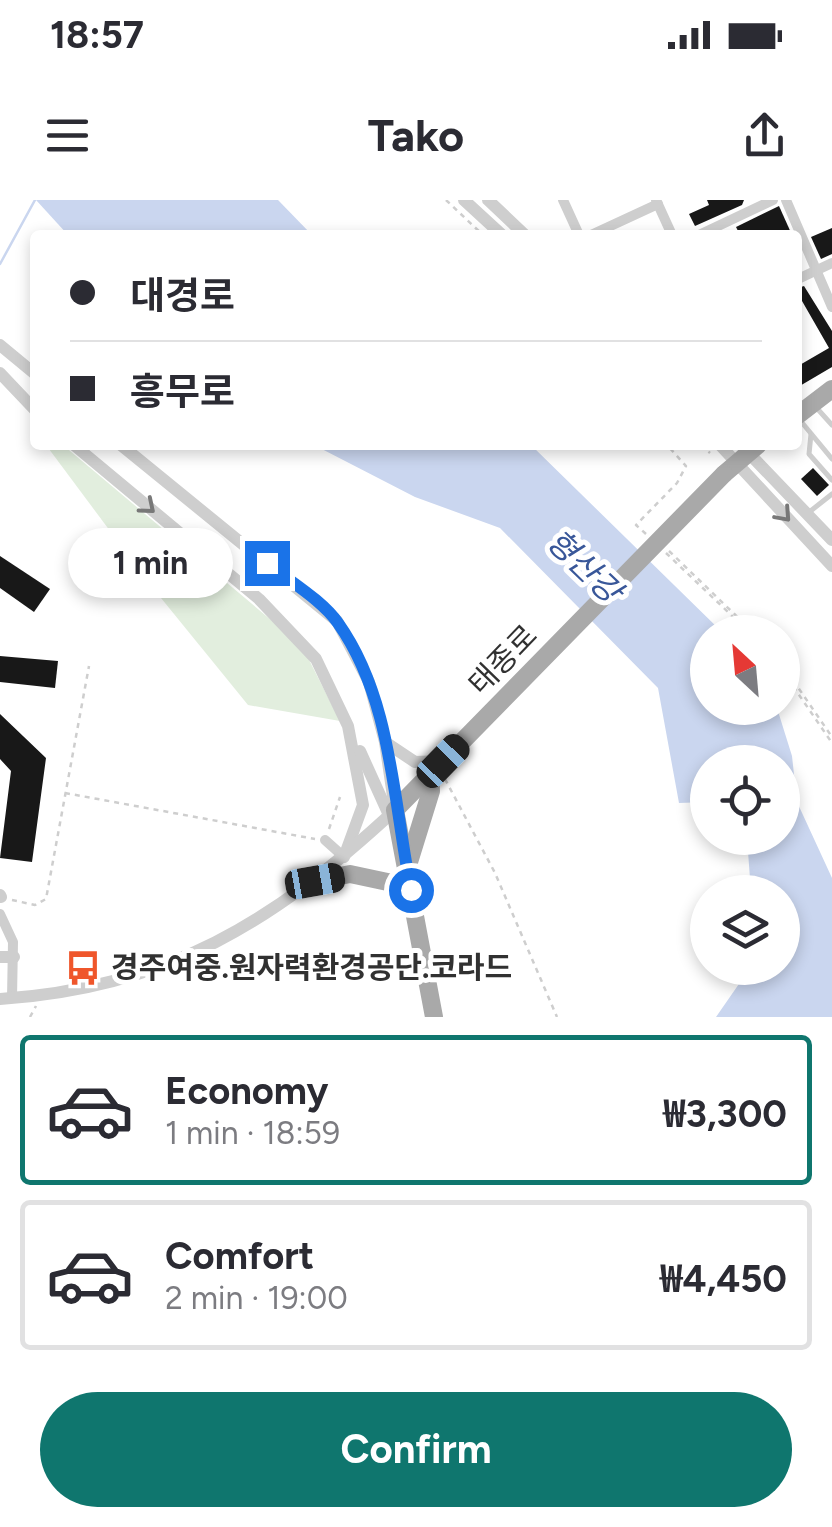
<!DOCTYPE html>
<html lang="en">
<head>
<meta charset="utf-8">
<style>
	body { margin:0; font-family:Figtree,"Noto Sans KR",sans-serif; background:#f7f7f7; color:#2b2b33; height:100vh; display:flex; flex-direction:column; font-size:38px; white-space:nowrap }
	* { box-sizing:border-box; margin:0 }
	p { font-size:32px; color:#7c7c81 }
	.icon { flex:none; width:55px; height:55px; fill:none; stroke:currentColor; stroke-width:2; stroke-linecap:round; stroke-linejoin:round }
	.map { position:relative; height:817px; overflow:hidden }
	.panel { display:flex; flex-direction:column; background:#fff; flex:1 }
	.panel>* { flex:none }
	.top-card { position:absolute; left:30px; top:30px; width:772px; height:220px; border-radius:10px; box-shadow:0 5px 15px #0003; display:grid; align-content:center; height:220px; padding:0 40px; background:#fff }
	.needle { width:65px; rotate:334deg }
	.tools { position:absolute; left:690px; top:415px; display:grid; gap:20px }
	.tools a { display:grid; place-items:center; width:110px; height:110px; border-radius:50%; background:#fff; box-shadow:0 5px 15px #0003; font-size:50px }
	.end { position:absolute; width:45px; height:45px; margin:-22px; border:12px solid #1a73e8; background:#fff; box-shadow:0 0 0 5px #fff }
	.from { border-radius:50% }
	.bubble { position:absolute; height:70px; border-radius:35px; background:#fff; box-shadow:0 5px 15px #0003; font-size:32px; font-weight:700; line-height:70px; text-align:center }
	.car { position:absolute; width:30px; height:60px; margin:-30px -15px; border-radius:12px; box-shadow:0 0 8px 2px #0007; background:linear-gradient(#222 24%,#8ab4d8 0 40%,#222 0 76%,#8ab4d8 0 86%,#222 0) }
	.top-card b { display:flex; align-items:center; gap:35px; height:95px; font-size:38px }
	.top-card b+b { border-top:2px solid #e1e1e2 }
	.top-card i { width:25px; height:25px; background:#2b2b33 }
	ul { padding:18px 0 0; list-style:none }
	li { display:flex; align-items:center; gap:30px; height:150px; margin:0 20px 15px; padding:0 20px; border:5px solid #e1e1e2; border-radius:10px }
	li div { flex:1 }
	li b { display:block; font-size:38px }
	li em { font-style:normal; font-weight:700 }
	li.selected { border-color:#0f766e }
	li>.icon { width:90px; height:90px; stroke-width:1.5 }
	.action { display:flex; gap:20px; margin-top:auto; padding:20px 40px }
	.action a { flex:1; height:115px; border-radius:60px; background:#0f766e; color:#fff; font-size:40px; font-weight:700; line-height:115px; text-align:center }
	.status { display:flex; justify-content:space-between; align-items:center; height:70px; padding:0 50px; background:#fff; direction:ltr }
	.status svg { height:28px; fill:currentColor }
	header { display:flex; justify-content:space-between; align-items:center; height:130px; padding:0 40px; background:#fff; font-size:45px; font-weight:700 }
	.map>svg:first-child { display:block }
	.green { fill:#e2eede }
	.water { fill:#cad6ef }
	.lines { fill:none; stroke-linecap:round; stroke-linejoin:round }
	.stream { stroke:#cad6ef; stroke-width:2.5 }
	.building { fill:#181818 }
	.path { stroke:#cecece; stroke-width:2.5; stroke-dasharray:5 5; stroke-linecap:butt }
	.service { stroke:#cecece; stroke-width:5 }
	.minor { stroke:#cecece; stroke-width:10 }
	.tertiary { stroke:#cecece; stroke-width:12 }
	.primary { stroke:#a9a9a9; stroke-width:18 }
	.primary-bridge { stroke:#a9a9a9; stroke-width:18 }
	.oneway { stroke:#787878 }
	.route { stroke:#1a73e8; stroke-width:12 }
	.labels { text-anchor:middle; stroke-width:10; stroke-linejoin:round; paint-order:stroke }
	.street-label { font-size:30px; fill:#313131; stroke:#fff }
	.poi-label { font-size:30px; font-weight:bold; fill:#313131; stroke:#fff; text-anchor:start }
	.water-label { font-size:32px; font-style:italic; fill:#395799; stroke:#fff }
</style>
</head>
<body>
<div class="status"><b>18:57</b><svg viewBox="0 0 49 12"><path d="M0 12V9h3v3zM5 12V6h3v6zM10 12V3h3v9zM15 12V0h3v12zM26 1h20v11H26zM47 4h2v5h-2z"/></svg></div>
<header><svg class="icon" aria-label="menu" viewBox="0 0 24 24"><path d="M4 6h16M4 12h16M4 18h16"/></svg>Tako<svg class="icon" aria-label="share" viewBox="0 0 24 24"><path d="M12 15V3M7 8l5-5 5 5M5 13v7h14v-7"/></svg></header>
<div class="map">
<svg width="832" height="817" viewBox="0 0 832 817">
	<rect width="100%" height="100%" fill="#fff"/>
	<path class="green" d="M 46,245 L 63,245 L 302,446 L 340,521 L 248,505 L 148,382 Z"/>
	<g class="water">
		<path d="M 36,0 L 278,0 L 312,35 L 68,35 Z"/>
		<path d="M 314,245 L 531,245 L 722,432 L 708,432 L 708,508 L 777,508 L 792,556 L 797,602 L 832,678 L 832,817 L 716,817 L 750,768 L 782,768 L 782,692 L 751,692 L 747,638 L 782,638 L 782,562 L 708,562 L 707,602 L 679,603 L 658,488 L 500,328 L 415,297 Z"/>
	</g>
	<g class="lines">
		<path class="stream" d="M 0,64 L 35,0"/>
	</g>
	<g class="building">
		<path d="M 707,0 L 744,0 L 742,5 L 695,26 L 689,14 L 709,5 Z"/>
		<path d="M 779,6 L 792,35 L 740,35 L 736,27 Z"/>
		<path d="M 832,28 L 832,54 L 821,59 L 811,37 Z"/>
		<path d="M 804,86 L 832,131 L 832,167 L 798,187 L 798,166 L 829,148 L 798,94 L 798,88 Z"/>
		<path d="M 813,268 L 829,285 L 817,296 L 801,279 Z"/>
		<path d="M 0,356 L 50,389 L 34,412 L 0,388 Z"/>
		<path d="M 0,456 L 58,461 L 55,488 L 0,482 Z"/>
		<path d="M 0,514 L 46,558 L 32,662 L 0,658 L 11,571 L 0,559 Z"/>
	</g>
	<g class="lines">
		<g class="path">
			<path d="M 446,0 L 483,35"/>
			<path d="M 701,245 L 710,253"/>
			<path d="M 646,334 L 636,325 L 677,283 L 686,266 L 667,245"/>
			<path d="M 669,351 L 753,432"/>
			<path d="M 666,353 L 749,432"/>
			<path d="M 782,464 L 832,537"/>
			<path d="M 782,470 L 832,543"/>
			<path d="M 445,579 L 495,673 L 557,817"/>
			<path d="M 65,593 L 315,639"/>
			<path d="M 329,629 L 340,597"/>
			<path d="M 12,700 L 35,705 L 46,699 L 89,466"/>
			<path d="M 30,817 L 36,806"/>
		</g>
		<g class="service">
			<path d="M 814,205 L 832,225"/>
			<path d="M 799,219 L 832,259"/>
			<path d="M 811,234 L 809,254 L 832,280"/>
			<path d="M 808,313 L 832,294"/>
		</g>
		<g class="minor">
			<path d="M 563,0 L 579,35"/>
			<path d="M 656,0 L 672,35"/>
			<path d="M 786,0 L 832,107"/>
			<path d="M 591,35 L 658,4"/>
			<path d="M 699,35 L 773,0"/>
			<path d="M 798,79 L 832,63"/>
			<path d="M 325,640 L 344,657"/>
			<path d="M 0,714 L 13,742 L 12,798"/>
		</g>
		<g class="tertiary">
			<path d="M 464,0 L 502,35"/>
			<path d="M 488,0 L 525,35"/>
			<path d="M 0,145 L 35,174"/>
			<path d="M 0,173 L 35,210"/>
			<path d="M 74,245 L 259,399 L 316,459 L 348,526 L 363,605 L 344,657"/>
			<path d="M 121,245 L 337,421 L 369,482 L 385,542 L 415,562 L 443,561"/>
			<path d="M 720,245 L 832,366"/>
			<path d="M 741,245 L 832,340"/>
			<path d="M 360,551 L 389,615"/>
			<path d="M 0,695 L 1,697"/>
			<path d="M 0,757 L 14,757"/>
			<path d="M 0,799 C 168,788 274,722 395,610 L 385,542"/>
		</g>
		<g class="primary">
			<path d="M 798,215 L 832,189"/>
			<path d="M 724,274 L 758,245"/>
			<path d="M 409,662 L 431,591 L 430,575"/>
			<path d="M 315,681 L 350,674 L 411,687"/>
			<path d="M 434,817 L 395,610 L 443,561"/>
		</g>
		<path class="primary-bridge" d="M 443,561 L 724,274"/>
	</g>
	<defs><path id="oneway-chevron" d="M-2-3.5L2.5 0L-2 3.5" fill="none" stroke-width="1.6" stroke-linecap="round" stroke-linejoin="round" transform="scale(2.5)"/></defs>
	<g class="oneway">
		<use href="#oneway-chevron" transform="translate(148 307) rotate(40)"/>
		<use href="#oneway-chevron" transform="translate(784 315) rotate(48)"/>
	</g>
	<g class="lines">
		<path class="route" d="M 267,363 C 289,381 322,400 338,423 C 392,499 393,601 411,690"/>
	</g>
	<defs>
		<symbol id="bus-bare" viewBox="-9 -9 18 18"><path d="M-5-6H5V4H4V6H2V4H-2V6H-4V4H-5ZM-3.5-4V0h7V-4ZM-3.5 1.2v1.5H-2V1.2ZM2 1.2v1.5H3.5V1.2Z" fill="#ef562b" stroke="#fff" stroke-width="2.5" paint-order="stroke"/></symbol>
	</defs>
	<g fill-rule="evenodd">
		<use href="#bus-bare" x="58" y="743" width="50" height="50"/>
	</g>
	<g class="labels">
		<g class="street-label">
			<text transform="translate(503 460) rotate(-46)" y="10">태종로</text>
		</g>
		<g class="poi-label">
			<text x="111" y="778">경주여중.원자력환경공단.코라드</text>
		</g>
		<g class="water-label">
			<text transform="translate(584 366) rotate(44)" y="11">형산강</text>
		</g>
	</g>
</svg>
<div class="tools">
<a><svg class="needle" viewBox="-14 -14 28 28"><path d="M0-13l5 13h-10z" fill="#e53935"/><path d="M0 13l5-13h-10z" fill="#7c7c81"/></svg></a>
<a><svg class="icon" aria-label="locate" viewBox="0 0 24 24"><circle cx="12" cy="12" r="6"/><path d="M12 2v4M12 18v4M2 12h4M18 12h4"/></svg></a>
<a><svg class="icon" aria-label="layers" viewBox="0 0 24 24"><path d="M12 4l9 5-9 5-9-5zM3 14l9 5 9-5"/></svg></a>
</div>
<i class="end from" style="left:411px;top:690px"></i>
<i class="end" style="left:267px;top:363px"></i>
<div class="bubble" style="left:68px;top:328px;width:165px">1 min</div>
<i class="car" style="left:443px;top:561px;rotate:44deg"></i>
<i class="car" style="left:315px;top:681px;rotate:80deg"></i>
<div class="top-card">
<b><i class="from"></i>대경로</b>
<b><i></i>흥무로</b>
</div>
</div>
<section class="panel">
<ul>
<li class="selected"><svg class="icon" aria-label="car" viewBox="0 0 24 24"><path d="M5 17H2v-5l4-1 3-4h7l3 4 3 1v5h-3M9 17h6M6 11h13"/><circle cx="7" cy="17" r="2"/><circle cx="17" cy="17" r="2"/></svg><div><b>Economy</b><p>1 min · 18:59</p></div><em>₩3,300</em></li>
<li><svg class="icon" aria-label="car" viewBox="0 0 24 24"><path d="M5 17H2v-5l4-1 3-4h7l3 4 3 1v5h-3M9 17h6M6 11h13"/><circle cx="7" cy="17" r="2"/><circle cx="17" cy="17" r="2"/></svg><div><b>Comfort</b><p>2 min · 19:00</p></div><em>₩4,450</em></li>
</ul>
<div class="action"><a>Confirm</a></div>
</section>
</body>
</html>
